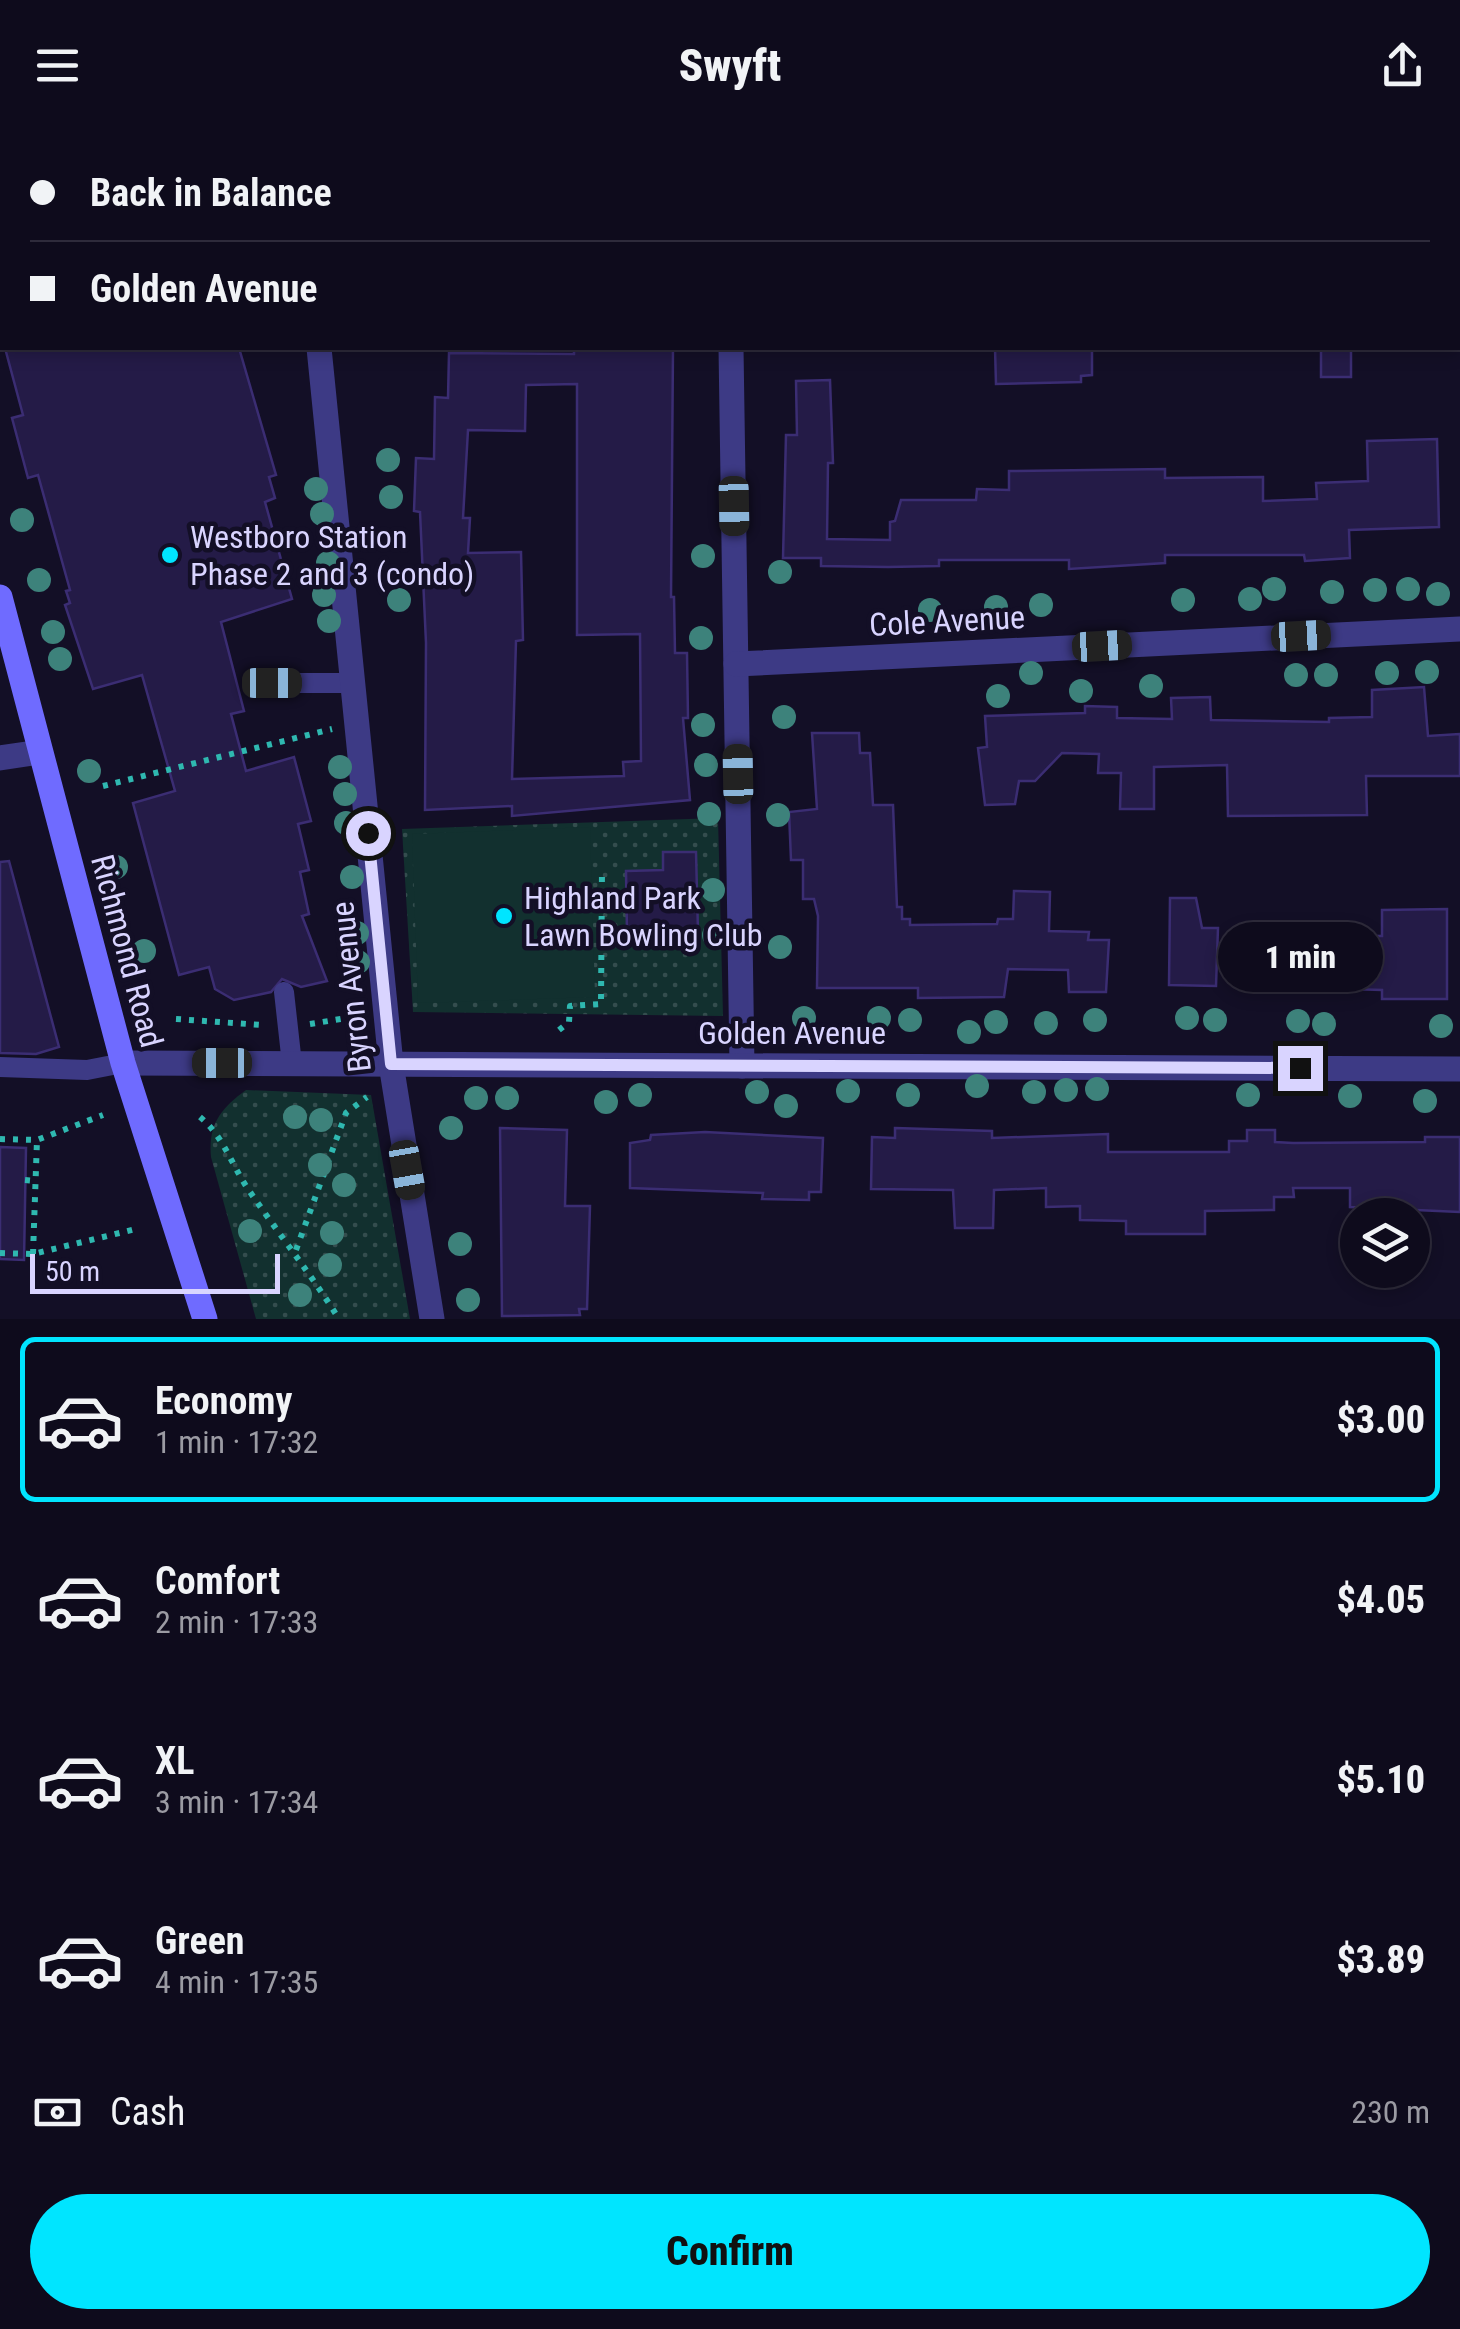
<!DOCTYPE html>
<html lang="en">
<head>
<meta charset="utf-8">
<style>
	body { margin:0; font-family:"Roboto Condensed",sans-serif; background:#171425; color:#f1f3f6; height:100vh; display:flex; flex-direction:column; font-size:38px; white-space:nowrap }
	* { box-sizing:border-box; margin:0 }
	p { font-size:32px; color:#9b9ba3 }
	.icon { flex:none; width:55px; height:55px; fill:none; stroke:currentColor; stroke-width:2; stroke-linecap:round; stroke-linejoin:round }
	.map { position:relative; height:1189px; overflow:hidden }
	.details { display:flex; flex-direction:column; background:#0e0b1c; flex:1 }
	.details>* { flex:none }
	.guide { position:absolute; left:0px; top:0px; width:1460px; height:220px; box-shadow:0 5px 15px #0003,0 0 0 2px #2e2b3b; display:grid; align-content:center; height:220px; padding:0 30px; background:#0e0b1c }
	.buttons { position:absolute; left:1340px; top:1068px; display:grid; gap:20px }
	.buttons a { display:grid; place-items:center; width:90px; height:90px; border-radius:50%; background:#0e0b1c; box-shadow:0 5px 15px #0003,0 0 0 2px #2e2b3b; font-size:50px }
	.scale { position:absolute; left:30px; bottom:25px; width:250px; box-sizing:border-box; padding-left:10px; border:5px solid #d9d4ff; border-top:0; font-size:28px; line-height:35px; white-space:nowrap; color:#d9d4ff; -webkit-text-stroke:8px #130f26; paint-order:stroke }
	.end { position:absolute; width:45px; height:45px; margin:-22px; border:12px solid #d9d4ff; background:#111; box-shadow:0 0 0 5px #111 }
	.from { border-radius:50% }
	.bubble { position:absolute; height:70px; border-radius:35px; background:#0e0b1c; box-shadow:0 5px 15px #0003,0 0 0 2px #2e2b3b; font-size:32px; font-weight:800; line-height:70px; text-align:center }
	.car { position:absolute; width:30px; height:60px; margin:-30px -15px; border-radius:12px; box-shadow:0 0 8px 2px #0007; background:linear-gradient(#222 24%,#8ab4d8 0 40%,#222 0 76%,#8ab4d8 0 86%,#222 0) }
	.guide b { display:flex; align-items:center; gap:35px; height:95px; font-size:38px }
	.guide b+b { border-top:2px solid #2e2b3b }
	.guide i { width:25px; height:25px; background:#f1f3f6 }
	ul { padding:18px 0 0; list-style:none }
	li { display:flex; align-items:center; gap:30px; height:165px; margin:0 20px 15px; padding:0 10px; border:5px solid transparent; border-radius:15px }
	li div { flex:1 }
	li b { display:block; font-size:38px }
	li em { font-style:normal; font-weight:800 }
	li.on { border-color:#00e5ff }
	li>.icon { width:90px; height:90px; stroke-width:1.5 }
	.pay { display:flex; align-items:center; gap:25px; height:110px; padding:0 30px; font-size:38px }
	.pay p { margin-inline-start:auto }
	.primary-button { display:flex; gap:20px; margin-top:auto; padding:20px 30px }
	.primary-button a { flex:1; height:115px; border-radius:60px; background:#00e5ff; color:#111; font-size:40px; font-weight:800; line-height:115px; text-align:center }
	header { display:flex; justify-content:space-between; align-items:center; height:130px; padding:0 30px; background:#0e0b1c; font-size:45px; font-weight:800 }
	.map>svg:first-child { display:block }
	.grass { fill:url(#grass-dots) }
	.pitch { fill:#12302f }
	.building { fill:#241b47; stroke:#3b2d73; stroke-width:2.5; fill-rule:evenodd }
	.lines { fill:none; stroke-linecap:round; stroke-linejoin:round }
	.path { stroke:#2fb8b0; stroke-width:6; stroke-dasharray:5 8; stroke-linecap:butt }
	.service { stroke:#3d3a85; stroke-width:20 }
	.minor { stroke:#3d3a85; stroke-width:25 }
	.tertiary { stroke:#3d3a85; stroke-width:25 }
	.secondary { stroke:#6f6bff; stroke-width:25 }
	.tree { fill:#3d827b }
	.route { stroke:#d9d4ff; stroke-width:12 }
	.poi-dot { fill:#00e5ff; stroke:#130f26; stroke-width:4 }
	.labels { text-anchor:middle; stroke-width:9; stroke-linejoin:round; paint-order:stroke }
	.poi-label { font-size:32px; fill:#d9d4ff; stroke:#130f26; text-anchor:start }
	.street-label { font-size:32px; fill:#d9d4ff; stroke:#130f26 }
</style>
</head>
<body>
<header><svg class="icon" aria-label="menu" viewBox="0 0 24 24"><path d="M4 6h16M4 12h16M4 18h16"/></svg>Swyft<svg class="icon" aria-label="share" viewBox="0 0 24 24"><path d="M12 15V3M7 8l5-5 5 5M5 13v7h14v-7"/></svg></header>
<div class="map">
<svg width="1460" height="1189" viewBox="0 0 1460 1189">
	<defs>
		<pattern id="grass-dots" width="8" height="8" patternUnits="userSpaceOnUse" patternTransform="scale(2.5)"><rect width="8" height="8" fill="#12302f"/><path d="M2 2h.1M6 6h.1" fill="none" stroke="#344d4e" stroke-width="1.8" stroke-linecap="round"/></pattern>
	</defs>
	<rect width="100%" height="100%" fill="#130f26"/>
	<g class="grass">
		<path d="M 718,688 L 723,886 L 413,882 L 402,699 Z"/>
		<path d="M 246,960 L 371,965 L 410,1189 L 256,1189 L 211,1027 C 208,995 220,979 246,960 Z"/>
	</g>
	<path class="pitch" d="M 590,697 L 595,867 L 418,873 L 412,704 Z"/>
	<g class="building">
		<path d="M 5,218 L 239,218 L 276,345 L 269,347 L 275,368 L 265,372 L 292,469 L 221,492 L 244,581 L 231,584 L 246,641 L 294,627 L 311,691 L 298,694 L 309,740 L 300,742 L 309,784 L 302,786 L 327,851 L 301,857 L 282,849 L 271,862 L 234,870 L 215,859 L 209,837 L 179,845 L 133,673 L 175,661 L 142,545 L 93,559 L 65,475 L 70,473 L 66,461 L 70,460 L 38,345 L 28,348 L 12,288 L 23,285 Z"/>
		<path d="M 574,218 L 673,218 L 671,467 L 674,467 L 675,523 L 687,523 L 688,588 L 683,588 L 690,670 L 512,686 L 512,676 L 425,680 L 426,513 L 420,382 L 414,381 L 416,328 L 434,329 L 435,267 L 448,268 L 449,223 L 574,224 ZM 577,254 L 577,505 L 640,504 L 641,631 L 623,632 L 624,646 L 512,649 L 516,511 L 523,510 L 521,422 L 468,423 L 470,388 L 463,388 L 468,300 L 525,301 L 526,255 Z"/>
		<path d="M 995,218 L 1092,218 L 1092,245 L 1081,246 L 1081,252 L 996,254 Z"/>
		<rect x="1321" y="218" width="30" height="29"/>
		<path d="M 830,250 L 833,333 L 828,333 L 827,409 L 890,410 L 890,392 L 895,391 L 901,370 L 976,370 L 977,359 L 1009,360 L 1009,341 L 1165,339 L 1165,348 L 1263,347 L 1263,371 L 1317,369 L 1316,353 L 1368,351 L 1367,311 L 1437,309 L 1439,397 L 1349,400 L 1350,428 L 1305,431 L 1304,425 L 1165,425 L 1165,433 L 1069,439 L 1069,430 L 939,430 L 939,436 L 888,437 L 821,436 L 821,428 L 783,428 L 786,305 L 797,305 L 796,251 Z"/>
		<path d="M 1424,557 L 1428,606 L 1460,604 L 1460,646 L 1366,646 L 1367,685 L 1228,686 L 1227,635 L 1154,637 L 1154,679 L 1120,679 L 1121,643 L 1098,643 L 1099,624 L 1062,623 L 1035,651 L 1019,651 L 1015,674 L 985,675 L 978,618 L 987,617 L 985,586 L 1085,583 L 1085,576 L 1117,577 L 1117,588 L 1172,589 L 1171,568 L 1210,567 L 1211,590 L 1329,592 L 1329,588 L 1372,587 L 1372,560 Z"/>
		<path d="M 812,603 L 859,603 L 860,623 L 870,623 L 873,675 L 893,675 L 897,777 L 902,777 L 902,789 L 910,789 L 910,795 L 997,794 L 998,789 L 1013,789 L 1014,761 L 1050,762 L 1049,801 L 1089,802 L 1088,810 L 1109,810 L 1106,862 L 1069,862 L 1068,840 L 1008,839 L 1004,867 L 918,868 L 918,858 L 817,858 L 818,786 L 814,769 L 803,769 L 803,730 L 791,730 L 789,682 L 817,679 Z"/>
		<path d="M 663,722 L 696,722 L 698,802 L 627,803 L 626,741 L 663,740 Z"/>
		<path d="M 9,731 L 59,917 L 36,924 L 0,923 L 0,732 Z"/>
		<path d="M 1170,768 L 1196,768 L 1202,798 L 1218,798 L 1216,856 L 1169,855 Z"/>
		<path d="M 1447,779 L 1447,869 L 1382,869 L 1382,860 L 1280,857 L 1280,805 L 1382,806 L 1382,780 Z"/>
		<path d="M 500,998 L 567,1000 L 565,1076 L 590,1076 L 587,1179 L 579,1179 L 580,1185 L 502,1186 Z"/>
		<path d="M 895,998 L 992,1001 L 992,1008 L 1108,1004 L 1108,1022 L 1229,1022 L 1229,1011 L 1247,1011 L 1247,1000 L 1275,1000 L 1275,1012 L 1293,1013 L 1425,1012 L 1425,1007 L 1460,1007 L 1460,1082 L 1350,1077 L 1350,1058 L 1293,1058 L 1294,1067 L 1274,1067 L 1274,1080 L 1205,1081 L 1205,1104 L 1126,1104 L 1126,1091 L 1080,1090 L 1080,1076 L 1046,1077 L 1046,1058 L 994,1060 L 993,1098 L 955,1098 L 953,1060 L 871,1059 L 872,1007 L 895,1008 Z"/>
		<path d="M 705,1002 L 823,1008 L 821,1062 L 809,1062 L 809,1070 L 762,1069 L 763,1063 L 630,1058 L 630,1013 L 650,1010 L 651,1005 Z"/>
		<path d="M 0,1017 L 26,1018 L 24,1130 L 0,1129 Z"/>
	</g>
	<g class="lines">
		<g class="path">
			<path d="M 103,656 L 332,599"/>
			<path d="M 176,889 L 262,895"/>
			<path d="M 310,894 L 353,887"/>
			<path d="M 559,900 L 569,892 L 570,876 L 601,874 L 602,740"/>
			<path d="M 200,987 C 224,1007 231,1034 248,1059 C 278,1103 311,1144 339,1189"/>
			<path d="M 0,1009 L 37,1010 L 103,985"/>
			<path d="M 25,1050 L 36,1051"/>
			<path d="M 296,1120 L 346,983 L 367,967"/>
			<path d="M 0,1123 L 33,1124 L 136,1099"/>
			<path d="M 33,1124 L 37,1010"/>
		</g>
		<g class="service">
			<path d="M 272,553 L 354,553"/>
			<path d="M 284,862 L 292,934"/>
			<path d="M 0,937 L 87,940 L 123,933"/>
		</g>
		<g class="minor">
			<path d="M 216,0 L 216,2"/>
			<path d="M 357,0 L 357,2"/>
			<path d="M 727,0 L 727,2"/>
			<path d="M 1458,45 L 1460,45"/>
			<path d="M 0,154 L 2,153"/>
			<path d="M 731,218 L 742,936"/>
			<path d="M 736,534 L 1460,499"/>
			<path d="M 0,628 L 40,622"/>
			<path d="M 123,933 L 1460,939"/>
		</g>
		<g class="tertiary">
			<path d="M 294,0 L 294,2"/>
			<path d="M 319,218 L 391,934 L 432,1189"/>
		</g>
		<path class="secondary" d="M 0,467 L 123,933 L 205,1189"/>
	</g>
	<g class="tree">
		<circle cx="388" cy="330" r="12"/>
		<circle cx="316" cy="359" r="12"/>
		<circle cx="391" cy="367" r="12"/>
		<circle cx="322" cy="384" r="12"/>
		<circle cx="22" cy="390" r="12"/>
		<circle cx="703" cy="426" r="12"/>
		<circle cx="328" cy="433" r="12"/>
		<circle cx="780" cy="442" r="12"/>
		<circle cx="39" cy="450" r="12"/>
		<circle cx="1274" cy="459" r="12"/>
		<circle cx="1408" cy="459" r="12"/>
		<circle cx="1375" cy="460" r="12"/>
		<circle cx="1332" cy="462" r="12"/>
		<circle cx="1438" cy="464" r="12"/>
		<circle cx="324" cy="465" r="12"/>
		<circle cx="1250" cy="469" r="12"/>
		<circle cx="399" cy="470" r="12"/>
		<circle cx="1183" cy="470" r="12"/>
		<circle cx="1041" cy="475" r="12"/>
		<circle cx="996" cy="477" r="12"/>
		<circle cx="930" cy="480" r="12"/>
		<circle cx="329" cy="491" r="12"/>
		<circle cx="53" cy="502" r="12"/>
		<circle cx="701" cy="508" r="12"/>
		<circle cx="60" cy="529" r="12"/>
		<circle cx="1427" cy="542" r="12"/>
		<circle cx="1031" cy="543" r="12"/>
		<circle cx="1387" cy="543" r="12"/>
		<circle cx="1296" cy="545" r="12"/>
		<circle cx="1326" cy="545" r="12"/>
		<circle cx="1151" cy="556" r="12"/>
		<circle cx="1081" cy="561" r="12"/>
		<circle cx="998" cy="566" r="12"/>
		<circle cx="784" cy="587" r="12"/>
		<circle cx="703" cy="595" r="12"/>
		<circle cx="706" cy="635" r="12"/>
		<circle cx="340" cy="637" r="12"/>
		<circle cx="89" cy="641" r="12"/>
		<circle cx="345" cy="664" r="12"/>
		<circle cx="709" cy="684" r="12"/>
		<circle cx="778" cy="685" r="12"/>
		<circle cx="346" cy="693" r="12"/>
		<circle cx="116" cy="737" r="12"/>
		<circle cx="352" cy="747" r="12"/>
		<circle cx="713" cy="760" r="12"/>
		<circle cx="357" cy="803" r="12"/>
		<circle cx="714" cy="805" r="12"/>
		<circle cx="780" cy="817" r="12"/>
		<circle cx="144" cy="821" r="12"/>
		<circle cx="358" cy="832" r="12"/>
		<circle cx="804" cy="888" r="12"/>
		<circle cx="879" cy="888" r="12"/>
		<circle cx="1187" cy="888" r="12"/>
		<circle cx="910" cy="890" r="12"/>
		<circle cx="1095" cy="890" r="12"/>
		<circle cx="1215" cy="890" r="12"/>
		<circle cx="1298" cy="891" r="12"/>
		<circle cx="996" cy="892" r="12"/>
		<circle cx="1046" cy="893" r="12"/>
		<circle cx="1324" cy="894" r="12"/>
		<circle cx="1441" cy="896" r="12"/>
		<circle cx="969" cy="902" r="12"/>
		<circle cx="977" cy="956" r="12"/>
		<circle cx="1097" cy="959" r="12"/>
		<circle cx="1066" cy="960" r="12"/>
		<circle cx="848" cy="961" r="12"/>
		<circle cx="757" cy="962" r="12"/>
		<circle cx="1034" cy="962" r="12"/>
		<circle cx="640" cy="965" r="12"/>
		<circle cx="908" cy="965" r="12"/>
		<circle cx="1248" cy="965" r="12"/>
		<circle cx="1350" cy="966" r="12"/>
		<circle cx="476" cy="968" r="12"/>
		<circle cx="507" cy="968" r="12"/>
		<circle cx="1425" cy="971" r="12"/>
		<circle cx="606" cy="972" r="12"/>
		<circle cx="786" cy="976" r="12"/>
		<circle cx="295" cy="987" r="12"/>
		<circle cx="321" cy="990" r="12"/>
		<circle cx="451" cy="998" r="12"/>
		<circle cx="320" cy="1035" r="12"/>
		<circle cx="344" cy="1055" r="12"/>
		<circle cx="250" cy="1101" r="12"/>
		<circle cx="332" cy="1103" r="12"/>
		<circle cx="460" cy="1114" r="12"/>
		<circle cx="330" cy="1135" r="12"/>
		<circle cx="300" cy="1165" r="12"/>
		<circle cx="468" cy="1170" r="12"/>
	</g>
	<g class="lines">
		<path class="route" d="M 368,703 L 391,934 L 1300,938"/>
	</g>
	<g class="poi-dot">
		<circle cx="170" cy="425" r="10"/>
		<circle cx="504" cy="786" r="10"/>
	</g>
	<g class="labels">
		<g class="poi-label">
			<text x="190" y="418">Westboro Station<tspan x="190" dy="37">Phase 2 and 3 (condo)</tspan></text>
			<text x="524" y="779">Highland Park<tspan x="524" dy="37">Lawn Bowling Club</tspan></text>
		</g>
		<g class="street-label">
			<text transform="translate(947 491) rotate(-3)" y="11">Cole Avenue</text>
			<text transform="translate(127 821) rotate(75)" y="11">Richmond Road</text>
			<text transform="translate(351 857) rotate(-96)" y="11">Byron Avenue</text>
			<text x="792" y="914">Golden Avenue</text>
		</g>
	</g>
</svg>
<div class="buttons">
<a><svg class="icon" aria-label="layers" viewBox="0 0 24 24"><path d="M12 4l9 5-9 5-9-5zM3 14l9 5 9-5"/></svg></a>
</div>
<div class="scale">50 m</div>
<i class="end from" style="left:368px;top:703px"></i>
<i class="end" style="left:1300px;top:938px"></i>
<div class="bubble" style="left:1218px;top:792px;width:165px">1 min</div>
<i class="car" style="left:734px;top:376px;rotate:179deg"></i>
<i class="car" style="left:1301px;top:506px;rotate:87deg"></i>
<i class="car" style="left:1102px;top:516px;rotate:87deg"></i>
<i class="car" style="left:272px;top:553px;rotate:90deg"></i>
<i class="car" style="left:738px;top:644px;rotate:359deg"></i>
<i class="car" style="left:222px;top:933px;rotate:270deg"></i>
<i class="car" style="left:407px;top:1040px;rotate:170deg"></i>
<div class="guide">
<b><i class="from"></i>Back in Balance</b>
<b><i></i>Golden Avenue</b>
</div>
</div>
<section class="details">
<ul>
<li class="on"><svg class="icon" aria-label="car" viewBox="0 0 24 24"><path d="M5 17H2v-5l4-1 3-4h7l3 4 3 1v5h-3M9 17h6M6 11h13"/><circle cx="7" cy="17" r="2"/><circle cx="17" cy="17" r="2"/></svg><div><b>Economy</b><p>1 min · 17:32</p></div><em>$3.00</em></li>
<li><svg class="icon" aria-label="car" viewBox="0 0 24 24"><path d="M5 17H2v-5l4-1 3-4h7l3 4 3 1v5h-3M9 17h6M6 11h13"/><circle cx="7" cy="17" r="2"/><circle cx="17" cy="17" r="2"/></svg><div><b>Comfort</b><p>2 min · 17:33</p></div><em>$4.05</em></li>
<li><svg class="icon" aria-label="car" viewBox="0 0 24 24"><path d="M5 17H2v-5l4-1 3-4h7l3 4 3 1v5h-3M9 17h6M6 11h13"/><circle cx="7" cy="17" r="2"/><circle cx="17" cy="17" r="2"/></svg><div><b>XL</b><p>3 min · 17:34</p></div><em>$5.10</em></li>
<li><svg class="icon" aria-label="car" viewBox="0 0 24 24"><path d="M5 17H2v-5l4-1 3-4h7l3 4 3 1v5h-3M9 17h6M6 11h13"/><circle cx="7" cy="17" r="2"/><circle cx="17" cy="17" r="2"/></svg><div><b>Green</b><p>4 min · 17:35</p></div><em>$3.89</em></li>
</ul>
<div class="pay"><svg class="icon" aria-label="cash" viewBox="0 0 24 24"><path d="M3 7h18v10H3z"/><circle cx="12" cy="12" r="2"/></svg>Cash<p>230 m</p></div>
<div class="primary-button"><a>Confirm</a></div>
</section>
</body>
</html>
